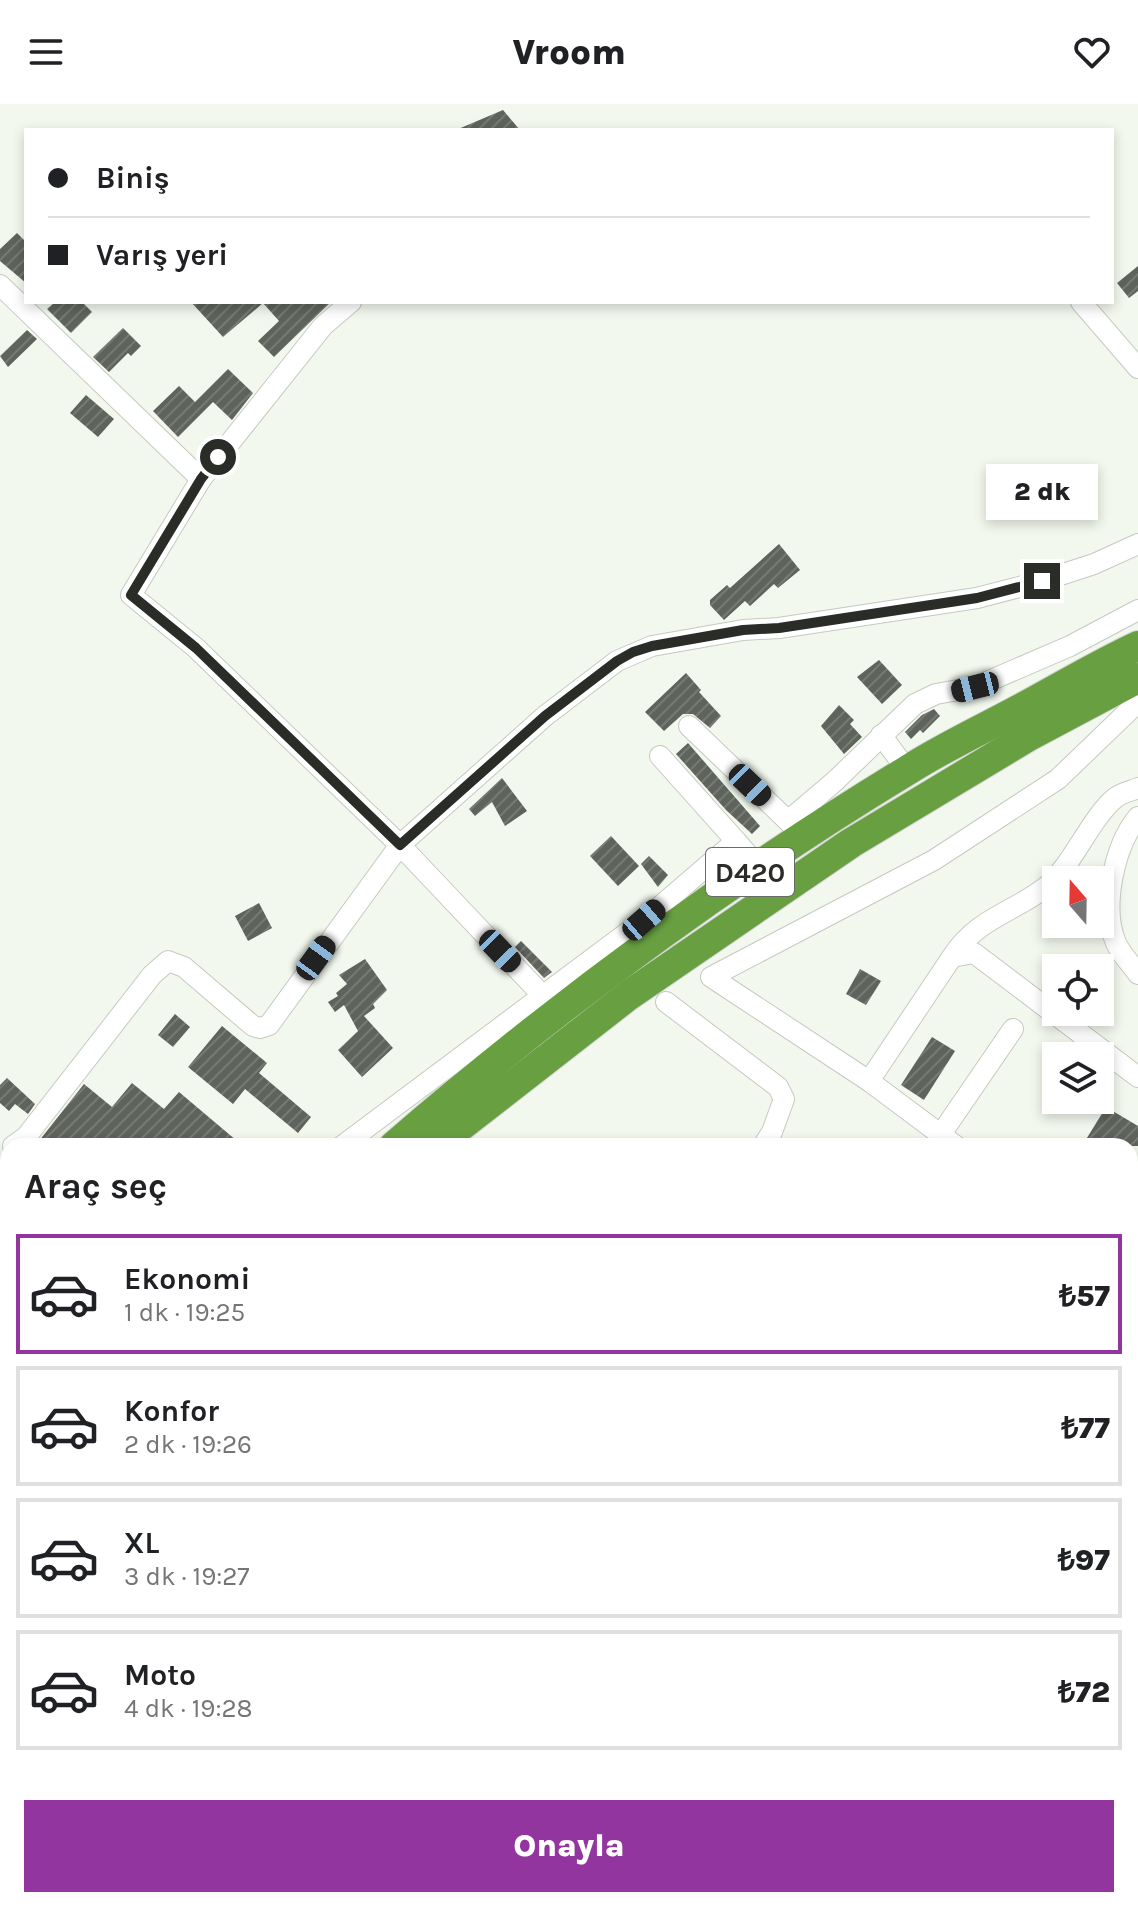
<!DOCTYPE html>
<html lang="tr">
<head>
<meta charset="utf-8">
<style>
	body { margin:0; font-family:Karla,sans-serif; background:#f6f6f6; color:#202124; height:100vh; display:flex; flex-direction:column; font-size:30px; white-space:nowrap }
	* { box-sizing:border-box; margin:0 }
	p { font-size:26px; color:#757577 }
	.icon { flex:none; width:44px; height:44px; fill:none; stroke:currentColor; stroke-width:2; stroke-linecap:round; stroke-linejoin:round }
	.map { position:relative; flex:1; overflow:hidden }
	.details { position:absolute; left:0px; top:1034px; width:1138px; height:770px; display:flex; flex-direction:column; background:#fff; border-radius:24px 24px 0 0; box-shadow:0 4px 12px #0003 }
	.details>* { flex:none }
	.banner { position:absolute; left:24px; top:24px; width:1090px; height:176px; border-radius:0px; box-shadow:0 4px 12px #0003; display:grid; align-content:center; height:176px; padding:0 24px; background:#fff }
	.needle { width:52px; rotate:340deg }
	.fabs { position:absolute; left:1042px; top:762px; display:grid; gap:16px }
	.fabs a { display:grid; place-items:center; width:72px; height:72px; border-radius:0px; background:#fff; box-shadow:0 4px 12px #0003; font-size:40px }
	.end { position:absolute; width:36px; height:36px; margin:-18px; border:10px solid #2a2c28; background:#fff; box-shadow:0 0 0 4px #fff }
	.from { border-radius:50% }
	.bubble { position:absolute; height:56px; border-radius:0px; background:#fff; box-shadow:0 4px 12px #0003; font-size:26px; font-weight:800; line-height:56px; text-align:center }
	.car { position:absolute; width:24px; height:48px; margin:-24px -12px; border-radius:10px; box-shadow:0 0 6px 2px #0007; background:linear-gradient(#222 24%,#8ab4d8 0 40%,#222 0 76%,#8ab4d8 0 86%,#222 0) }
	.banner b { display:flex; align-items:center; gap:28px; height:76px; font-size:30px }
	.banner b+b { border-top:2px solid #e0e0e0 }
	.banner i { width:20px; height:20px; background:#202124 }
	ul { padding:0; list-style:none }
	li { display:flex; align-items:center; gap:24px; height:120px; margin:0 16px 12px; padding:0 8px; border:4px solid #e0e0e0; border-radius:0px }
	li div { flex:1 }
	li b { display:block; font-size:30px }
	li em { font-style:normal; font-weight:800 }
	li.current { border-color:#93359e }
	li>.icon { width:72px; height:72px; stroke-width:1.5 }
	h2 { padding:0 24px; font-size:36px; line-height:96px }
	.button { display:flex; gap:16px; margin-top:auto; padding:16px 24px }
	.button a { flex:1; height:92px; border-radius:0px; background:#93359e; color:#fff; font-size:32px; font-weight:800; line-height:92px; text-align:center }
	header { display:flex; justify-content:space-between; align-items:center; height:104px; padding:0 24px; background:#fff; font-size:36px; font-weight:800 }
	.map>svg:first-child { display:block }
	.building { fill:url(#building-hatch) }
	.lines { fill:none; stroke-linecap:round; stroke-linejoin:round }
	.minor-casing { stroke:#c4cac1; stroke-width:22 }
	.highway-casing { stroke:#d4d5d4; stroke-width:32 }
	.minor { stroke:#fff; stroke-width:20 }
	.highway { stroke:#689f40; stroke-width:30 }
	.route { stroke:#2a2c28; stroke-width:10 }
	.labels { text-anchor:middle; stroke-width:8; stroke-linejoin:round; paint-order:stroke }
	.shield { fill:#fff; stroke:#6a6b68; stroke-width:2 }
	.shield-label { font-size:28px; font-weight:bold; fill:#2a2c28 }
</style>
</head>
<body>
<header><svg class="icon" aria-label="menu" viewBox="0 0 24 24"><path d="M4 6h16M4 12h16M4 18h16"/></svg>Vroom<svg class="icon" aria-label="heart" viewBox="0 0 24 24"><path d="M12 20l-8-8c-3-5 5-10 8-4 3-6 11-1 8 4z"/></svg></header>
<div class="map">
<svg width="1138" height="1803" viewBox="0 0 1138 1803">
	<defs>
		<pattern id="building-hatch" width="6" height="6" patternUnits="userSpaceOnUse" patternTransform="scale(2)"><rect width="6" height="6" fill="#5e635b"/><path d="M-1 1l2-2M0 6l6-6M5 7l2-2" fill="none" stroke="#767a74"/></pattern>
	</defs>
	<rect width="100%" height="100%" fill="#f2f8ee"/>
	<g class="building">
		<path d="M 503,6 L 520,26 L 456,26 Z"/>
		<path d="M 17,129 L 26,138 L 26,179 L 0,157 L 0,145 Z"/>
		<path d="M 1138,162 L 1138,187 L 1129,194 L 1117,179 Z"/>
		<path d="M 55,198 L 82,198 L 92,208 L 71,229 L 47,205 Z"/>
		<path d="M 191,198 L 331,198 L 274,253 L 258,237 L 279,217 L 263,199 L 223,233 Z"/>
		<path d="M 123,224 L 141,242 L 131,252 L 128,249 L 109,268 L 93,253 Z"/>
		<path d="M 27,226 L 37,235 L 8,263 L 0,252 Z"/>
		<path d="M 228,265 L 253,289 L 232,316 L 213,298 L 178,333 L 153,307 L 179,282 L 195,298 Z"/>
		<path d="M 86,291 L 114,315 L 98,333 L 70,309 Z"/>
		<path d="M 779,440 L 800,466 L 778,484 L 774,480 L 750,502 L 745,497 L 724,516 L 710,501 L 710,496 L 727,481 L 730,484 Z"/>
		<path d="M 879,556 L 902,581 L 882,600 L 857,573 Z"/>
		<path d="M 686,569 L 701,586 L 699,588 L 721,612 L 710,624 L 693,610 L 683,610 L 664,627 L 645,608 Z"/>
		<path d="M 839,601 L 854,616 L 850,620 L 862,633 L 844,650 L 821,622 Z"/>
		<path d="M 934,605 L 940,612 L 923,629 L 920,626 L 911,635 L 905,628 L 922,611 Z"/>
		<path d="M 688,639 L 760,722 L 752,730 L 726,706 L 676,650 Z"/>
		<path d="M 502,674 L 527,707 L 505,722 L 492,698 L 475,712 L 469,705 Z"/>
		<path d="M 611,732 L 639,762 L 618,782 L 590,752 Z"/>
		<path d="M 649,752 L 668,771 L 658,783 L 641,760 Z"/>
		<path d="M 259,799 L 272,824 L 248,837 L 235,812 Z"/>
		<path d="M 521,837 L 552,868 L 544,874 L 515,843 Z"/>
		<path d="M 365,855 L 387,886 L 373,900 L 375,904 L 364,912 L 393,944 L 362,973 L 338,946 L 358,927 L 344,901 L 335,908 L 328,898 L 338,892 L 336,889 L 347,880 L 339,871 Z"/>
		<path d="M 860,865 L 881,877 L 866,901 L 846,890 Z"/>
		<path d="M 175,910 L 190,923 L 173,943 L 158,931 Z"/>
		<path d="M 222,922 L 267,959 L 259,969 L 311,1013 L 298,1029 L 245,985 L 233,1000 L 188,963 Z"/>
		<path d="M 932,933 L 955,947 L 924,996 L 901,981 Z"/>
		<path d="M 7,974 L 35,1000 L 28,1010 L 15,1000 L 9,1007 L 0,999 L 0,981 Z"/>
		<path d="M 132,979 L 164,1005 L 179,988 L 243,1042 L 35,1042 L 84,980 L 112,1003 Z"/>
		<path d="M 1106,1003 L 1138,1022 L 1138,1042 L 1082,1042 Z"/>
	</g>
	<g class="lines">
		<defs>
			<g id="minor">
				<path d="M 0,181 L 201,375"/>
				<path d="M 351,198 L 323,222 L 201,375 L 131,491 L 196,544 L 400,741 L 543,892"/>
				<path d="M 1081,198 L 1138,264"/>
				<path d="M 689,622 L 788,717"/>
				<path d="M 881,631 L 907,666"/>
				<path d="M 660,652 L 736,737"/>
				<path d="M 1138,713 C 1114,742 1101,804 1116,839 C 1121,850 1131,860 1138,870"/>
				<path d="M 802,733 L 788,717 L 834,678 L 915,600 L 936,590 L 975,583 L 1070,542 L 1138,506"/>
				<path d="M 952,853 C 976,815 1012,809 1046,783 C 1073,761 1090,715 1115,694 C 1121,689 1131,687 1138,684"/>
				<path d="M 666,898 L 778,983 L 784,995 L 772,1028 L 763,1042"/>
				<path d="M 869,977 L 952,853 L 974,849 L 1138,973"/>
				<path d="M 941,1030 L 1013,925"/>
				<path d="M 13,1042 L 26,1033 L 152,871 L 168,857 L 184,863 L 253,922 L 260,924 L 269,921 L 400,741 L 545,612 L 617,557 L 652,542 L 743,526 L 779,524 L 977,494 L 1042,477 L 1094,460 L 1138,440"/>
				<path d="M 342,1042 L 644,816 L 736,737 L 758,762"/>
				<path d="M 956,1042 L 869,977 L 711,873 L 934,756 L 1058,675 L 1138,598"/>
				<path d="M 0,1101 L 8,1108"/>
				<path d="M 1130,1139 L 1138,1130"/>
				<path d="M 1130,1199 L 1138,1184"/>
				<path d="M 1130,1295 L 1138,1295"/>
				<path d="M 0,1308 L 8,1313"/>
				<path d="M 1130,1381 L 1138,1385"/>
				<path d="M 0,1487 L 8,1479"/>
				<path d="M 1130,1523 L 1138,1529"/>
				<path d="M 0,1601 L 8,1608"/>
				<path d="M 0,1683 L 8,1674"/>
				<path d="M 1130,1708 L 1138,1714"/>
				<path d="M 249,1796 L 257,1803"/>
				<path d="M 490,1796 L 490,1803"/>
				<path d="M 141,1803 L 147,1796"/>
				<path d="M 171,1803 L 177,1796"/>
				<path d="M 329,1803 L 336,1796"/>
				<path d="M 572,1803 L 574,1796"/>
			</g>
			<g id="highway">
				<path d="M 394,1042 C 554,904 727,776 908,666 C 944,643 983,625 1020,605 C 1059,584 1097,561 1138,542"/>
				<path d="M 435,1042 L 629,891 L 851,739 L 1029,632 L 1138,574"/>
				<path d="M 0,1401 L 8,1393"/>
				<path d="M 0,1454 L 8,1446"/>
			</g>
		</defs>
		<use href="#minor" class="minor-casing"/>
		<use href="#highway" class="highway-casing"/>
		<use href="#minor" class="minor"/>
		<use href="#highway" class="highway"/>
	</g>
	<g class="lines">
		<path class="route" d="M 218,353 L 201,375 L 131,491 L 196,544 L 400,741 L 545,612 L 617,557 L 633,548 L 652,542 L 743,526 L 779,524 L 977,494 L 1042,477"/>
	</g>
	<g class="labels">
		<rect class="shield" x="706" y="744" width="88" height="48" rx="6"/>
		<g class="shield-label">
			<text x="750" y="778">D420</text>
		</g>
	</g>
</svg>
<div class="fabs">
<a><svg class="needle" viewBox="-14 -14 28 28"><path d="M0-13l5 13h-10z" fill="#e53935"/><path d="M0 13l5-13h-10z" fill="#757577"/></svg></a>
<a><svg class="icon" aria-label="locate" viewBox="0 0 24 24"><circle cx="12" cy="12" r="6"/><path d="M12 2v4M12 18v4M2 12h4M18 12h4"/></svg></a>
<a><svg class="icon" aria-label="layers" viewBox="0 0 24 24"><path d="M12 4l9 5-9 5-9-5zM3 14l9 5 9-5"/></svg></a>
</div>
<i class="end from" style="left:218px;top:353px"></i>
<i class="end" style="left:1042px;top:477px"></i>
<div class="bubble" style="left:986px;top:360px;width:112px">2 dk</div>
<i class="car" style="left:975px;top:583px;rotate:256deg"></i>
<i class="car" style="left:750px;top:681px;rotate:134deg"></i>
<i class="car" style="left:644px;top:816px;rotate:49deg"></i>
<i class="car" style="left:500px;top:847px;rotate:136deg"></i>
<i class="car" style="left:316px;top:854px;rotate:36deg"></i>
<div class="banner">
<b><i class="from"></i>Biniş</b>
<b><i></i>Varış yeri</b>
</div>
<section class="details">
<h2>Araç seç</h2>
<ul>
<li class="current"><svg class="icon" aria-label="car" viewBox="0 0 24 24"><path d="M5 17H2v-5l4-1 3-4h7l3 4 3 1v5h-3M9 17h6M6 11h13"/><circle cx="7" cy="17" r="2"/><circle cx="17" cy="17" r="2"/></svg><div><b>Ekonomi</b><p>1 dk · 19:25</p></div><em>₺57</em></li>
<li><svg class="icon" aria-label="car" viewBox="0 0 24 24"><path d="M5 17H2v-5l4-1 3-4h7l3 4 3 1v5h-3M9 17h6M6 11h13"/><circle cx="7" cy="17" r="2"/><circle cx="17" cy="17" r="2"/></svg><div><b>Konfor</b><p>2 dk · 19:26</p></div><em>₺77</em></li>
<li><svg class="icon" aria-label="car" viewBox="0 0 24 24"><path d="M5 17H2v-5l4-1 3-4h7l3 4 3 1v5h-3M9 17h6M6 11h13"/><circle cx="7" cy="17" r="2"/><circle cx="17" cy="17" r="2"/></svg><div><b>XL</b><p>3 dk · 19:27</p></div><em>₺97</em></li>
<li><svg class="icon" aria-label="car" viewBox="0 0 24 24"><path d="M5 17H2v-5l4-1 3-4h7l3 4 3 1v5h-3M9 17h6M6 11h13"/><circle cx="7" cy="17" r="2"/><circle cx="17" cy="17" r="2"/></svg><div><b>Moto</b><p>4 dk · 19:28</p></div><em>₺72</em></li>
</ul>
<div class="button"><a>Onayla</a></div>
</section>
</div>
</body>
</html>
